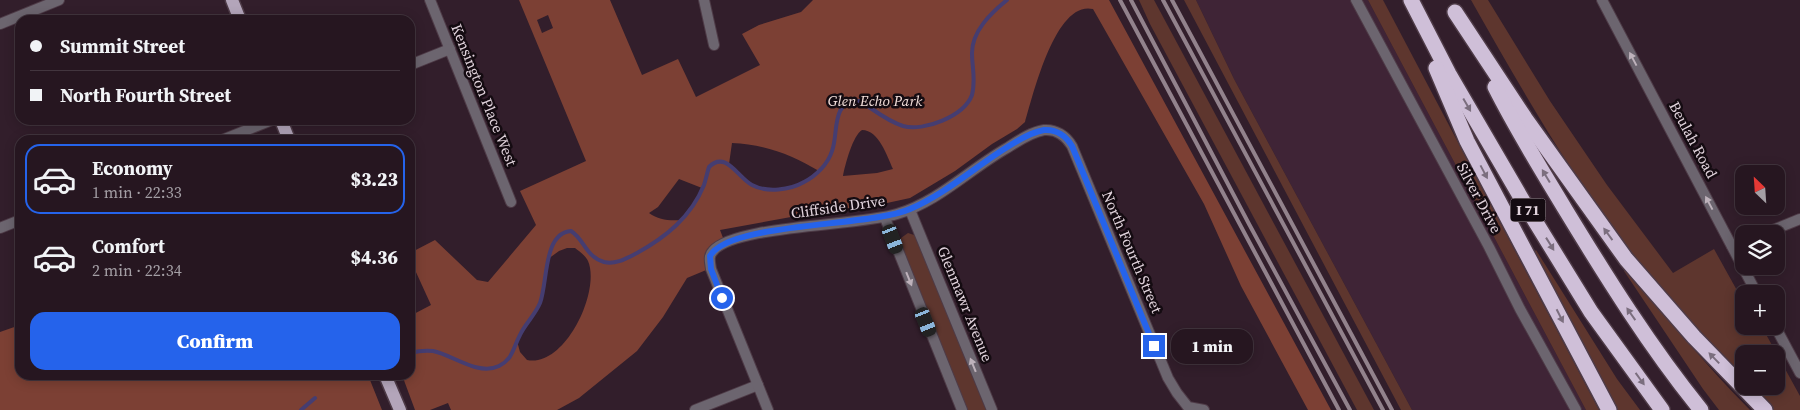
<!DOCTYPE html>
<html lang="en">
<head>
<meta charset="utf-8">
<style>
	body { margin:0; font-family:"Source Serif 4",serif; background:#2e1f29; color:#f1f3f6; height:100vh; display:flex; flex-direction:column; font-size:19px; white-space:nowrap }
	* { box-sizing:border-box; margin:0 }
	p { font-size:16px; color:#a49fa5 }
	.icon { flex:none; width:28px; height:28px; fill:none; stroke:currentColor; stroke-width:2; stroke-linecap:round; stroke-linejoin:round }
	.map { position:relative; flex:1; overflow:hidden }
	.sheet { position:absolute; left:15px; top:135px; width:400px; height:245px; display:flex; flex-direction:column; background:#261620; border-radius:15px; box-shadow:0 2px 12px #0003,0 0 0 1px #42353e }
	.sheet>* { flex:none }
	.hud { position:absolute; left:15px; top:15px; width:400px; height:110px; border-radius:15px; box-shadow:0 2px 12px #0003,0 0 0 1px #42353e; display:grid; align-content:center; height:110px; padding:0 15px; background:#261620 }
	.needle { width:32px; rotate:335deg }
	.buttons { position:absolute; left:1735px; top:165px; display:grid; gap:10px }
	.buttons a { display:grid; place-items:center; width:50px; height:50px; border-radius:10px; background:#261620; box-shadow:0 2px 12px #0003,0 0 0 1px #42353e; font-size:25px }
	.end { position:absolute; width:22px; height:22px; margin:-11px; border:6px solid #2563eb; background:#fff; box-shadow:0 0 0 2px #fff }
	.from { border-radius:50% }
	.bubble { position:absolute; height:35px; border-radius:15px; background:#261620; box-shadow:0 2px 12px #0003,0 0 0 1px #42353e; font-size:16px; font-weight:800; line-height:35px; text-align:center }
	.car { position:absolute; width:15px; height:30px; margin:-15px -8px; border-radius:6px; box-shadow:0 0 4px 1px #0007; background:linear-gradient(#222 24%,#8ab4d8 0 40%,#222 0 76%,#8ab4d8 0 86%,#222 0) }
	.hud b { display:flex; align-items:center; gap:18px; height:48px; font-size:19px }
	.hud b+b { border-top:1px solid #42353e }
	.hud i { width:12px; height:12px; background:#f1f3f6 }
	ul { padding:9px 0 0; list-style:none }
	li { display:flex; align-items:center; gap:15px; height:70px; margin:0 10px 8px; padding:0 5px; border:2px solid transparent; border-radius:15px }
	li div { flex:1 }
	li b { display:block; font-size:19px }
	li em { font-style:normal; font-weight:800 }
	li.selected { border-color:#2563eb }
	li>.icon { width:45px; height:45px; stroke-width:1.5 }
	.action { display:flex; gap:10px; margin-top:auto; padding:10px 15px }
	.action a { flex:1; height:58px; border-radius:15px; background:#2563eb; color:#fff; font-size:20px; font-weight:800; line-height:58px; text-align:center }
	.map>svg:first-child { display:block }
	.built { fill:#3f2436 }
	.green { fill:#5e362e }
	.forest { fill:#7c4034; fill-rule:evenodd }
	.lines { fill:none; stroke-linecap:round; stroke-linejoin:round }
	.stream { stroke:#453d71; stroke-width:4 }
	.street-casing { stroke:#4e3b47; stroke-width:12 }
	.primary-casing { stroke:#4e3b47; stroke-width:15 }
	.highway-casing { stroke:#4e3b47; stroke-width:18 }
	.street { stroke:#6c656f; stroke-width:10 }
	.primary { stroke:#b3a5ba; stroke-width:12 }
	.highway { stroke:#cfbfd8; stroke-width:15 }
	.rail { stroke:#92828c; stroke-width:4 }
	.oneway { fill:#beb2bb }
	.oneway2 { fill:#7b6e7e }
	.route { stroke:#2563eb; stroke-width:6 }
	.labels { text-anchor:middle; stroke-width:5; stroke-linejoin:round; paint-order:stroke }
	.shield { fill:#140b11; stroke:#a4979f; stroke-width:1 }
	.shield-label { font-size:14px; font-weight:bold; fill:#e1d3dc }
	.street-label { font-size:15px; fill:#e1d3dc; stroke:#140b11 }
	.park-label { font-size:15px; font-style:italic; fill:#f3dfda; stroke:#140b11 }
</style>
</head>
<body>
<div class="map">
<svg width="1800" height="410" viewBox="0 0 1800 410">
	<rect width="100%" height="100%" fill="#321e2b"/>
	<path class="built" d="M 1196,0 L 1368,0 L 1586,410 L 1412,410 L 1234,79 Z"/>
	<g class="green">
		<path d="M 1139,0 L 1154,0 L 1374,410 L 1357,410 L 1150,24 Z"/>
		<path d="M 1184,0 L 1196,0 L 1234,79 L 1412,410 L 1401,410 Z"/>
		<path d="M 1368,0 L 1383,0 L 1599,410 L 1586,410 Z"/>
		<path d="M 1471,0 L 1488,0 L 1550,101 L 1607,185 L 1673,273 L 1714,249 L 1744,303 L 1744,326 L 1757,326 L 1758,328 L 1762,327 L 1800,396 L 1800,410 L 1773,410 L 1751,386 L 1776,386 L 1776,354 L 1744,354 L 1744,379 C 1702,335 1661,290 1623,242 C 1565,166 1518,83 1471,0 Z"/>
		<path d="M 908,233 L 914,235 L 917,239 L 986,410 L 967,410 L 900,245 L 901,238 Z"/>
		<path d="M 1536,250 L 1617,379 L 1640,410 L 1616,410 L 1534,252 Z"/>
		<path d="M 1627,270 C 1667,317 1706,366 1750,410 L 1719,410 L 1703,389 L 1624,271 Z"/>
	</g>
	<g class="forest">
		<path d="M 519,0 L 610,0 L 642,75 L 678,59 L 696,97 L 760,65 L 742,34 L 759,25 L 801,12 L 813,0 L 1109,0 L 1331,410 L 1308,410 L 1241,286 L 1204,204 L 1093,9 C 1055,0 1033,96 1025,122 L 1017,129 L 992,144 L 955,171 L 910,198 L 887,203 L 802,215 L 720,230 L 725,243 L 716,248 L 711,268 L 687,278 L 663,317 L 637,351 L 579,398 L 557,410 L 451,410 L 448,403 L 430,410 L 415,410 L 402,375 L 410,375 L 410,316 L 431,305 L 410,259 L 410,253 L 435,240 L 477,280 L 488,282 L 536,225 L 520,191 L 586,161 ZM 548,15 L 553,28 L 542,33 L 537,20 ZM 862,130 C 879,130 887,156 893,169 L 877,173 L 843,176 C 845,165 853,135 862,130 ZM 732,143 C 764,144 793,155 819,171 C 802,187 770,197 749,183 C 742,178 735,170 729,164 ZM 679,179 L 702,188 L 691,207 L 682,220 C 669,221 659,220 649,213 L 658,207 ZM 567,248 L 575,248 C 579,251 586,256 588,261 C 601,291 565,368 527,360 L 520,352 L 517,341 L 539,305 L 543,293 L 548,259 L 559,251 Z"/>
		<path d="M 20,325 L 20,375 L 368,375 L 382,410 L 0,410 L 0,332 Z"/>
	</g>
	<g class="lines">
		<g class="stream">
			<path d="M 410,353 C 418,351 425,350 433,351 C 453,355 478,376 499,366 C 513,359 513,348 520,335 C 525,324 535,315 540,303 C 548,282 543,233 571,231 C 584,239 586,257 604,262 C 616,265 627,258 637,253 C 666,237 691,217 704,185 C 706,179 707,173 709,167 C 726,150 738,178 752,185 C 767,193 790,190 804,182 C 816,176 828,164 832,151 C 839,133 830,100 860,101 C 874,110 887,121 903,126 C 924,132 964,116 972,95 C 976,80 972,67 972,53 C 972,31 991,13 1007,0"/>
			<path d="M 301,410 L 315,398"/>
		</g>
		<defs>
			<g id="street">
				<path d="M 430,0 L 511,202"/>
				<path d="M 704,0 L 714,45"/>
				<path d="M 1356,0 L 1489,247 L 1520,309 L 1576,410"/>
				<path d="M 1602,0 L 1757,294"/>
				<path d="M 0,24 L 59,0"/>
				<path d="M 410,65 L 450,49"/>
				<path d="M 222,140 L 272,120"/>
				<path d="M 910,210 L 992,410"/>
				<path d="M 885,218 L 962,410"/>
				<path d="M 0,228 L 20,220"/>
				<path d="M 1763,234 L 1800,219"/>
				<path d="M 1732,246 L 1744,242"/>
				<path d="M 1775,326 L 1800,373"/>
				<path d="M 695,410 L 758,385"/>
				<path d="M 768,410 L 711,269 C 710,262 708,256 713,251 C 735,225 859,226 897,214 C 938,202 970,169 1007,148 C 1018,141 1031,132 1044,130 C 1056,129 1066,136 1072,146 L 1168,378 L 1177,393 L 1188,407 L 1204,410"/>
			</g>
			<g id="primary">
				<path d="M 232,0 L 240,20"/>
				<path d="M 281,120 L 289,140"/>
				<path d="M 385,375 L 400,410"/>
			</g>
			<g id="highway">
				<path d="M 1411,0 L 1449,74 L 1527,208 L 1591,312 L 1662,410"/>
				<path d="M 1455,12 L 1525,118 L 1626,259 L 1694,337 L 1765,410"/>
				<path d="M 1436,68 L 1467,141 L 1609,410"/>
				<path d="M 1495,87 C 1516,129 1541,169 1565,209 C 1607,278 1650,347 1701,410"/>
			</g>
		</defs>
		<use href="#street" class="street-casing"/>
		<use href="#primary" class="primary-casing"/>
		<use href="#highway" class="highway-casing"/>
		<use href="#street" class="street"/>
		<use href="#primary" class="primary"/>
		<use href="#highway" class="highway"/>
		<g class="rail">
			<path d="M 1120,0 L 1339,410"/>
			<path d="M 1131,0 L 1249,224 L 1350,410"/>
			<path d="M 1163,0 L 1383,410"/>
			<path d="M 1172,0 L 1392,410"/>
		</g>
	</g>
	<defs><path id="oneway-solid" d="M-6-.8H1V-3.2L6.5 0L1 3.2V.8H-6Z" transform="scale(1.25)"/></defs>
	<g class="oneway">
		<use href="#oneway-solid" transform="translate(1633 59) rotate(-118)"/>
		<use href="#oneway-solid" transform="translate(1709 203) rotate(-118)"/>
		<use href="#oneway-solid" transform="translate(909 279) rotate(68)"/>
		<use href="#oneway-solid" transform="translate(973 365) rotate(-112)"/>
	</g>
	<g class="oneway2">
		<use href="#oneway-solid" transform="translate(1467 105) rotate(60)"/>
		<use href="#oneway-solid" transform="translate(1484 172) rotate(62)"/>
		<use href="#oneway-solid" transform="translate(1546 176) rotate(-121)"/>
		<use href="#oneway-solid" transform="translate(1608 234) rotate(-126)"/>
		<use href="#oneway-solid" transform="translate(1550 244) rotate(58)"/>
		<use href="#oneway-solid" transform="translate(1631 314) rotate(-125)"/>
		<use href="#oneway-solid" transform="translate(1560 316) rotate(63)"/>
		<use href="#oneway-solid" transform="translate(1714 358) rotate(-134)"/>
		<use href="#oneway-solid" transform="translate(1640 379) rotate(54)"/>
	</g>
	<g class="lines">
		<path class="route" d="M 722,298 L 711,269 L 710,256 C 729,222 870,227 910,209 C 947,193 976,166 1009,146 C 1020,139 1032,132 1044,130 C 1056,129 1066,136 1072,146 L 1154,346"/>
	</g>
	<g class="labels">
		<rect class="shield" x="1510.5" y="198.5" width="35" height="23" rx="4"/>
		<g class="shield-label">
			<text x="1528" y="215">I 71</text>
		</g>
		<g class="street-label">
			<text transform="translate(484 95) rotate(68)" y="5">Kensington Place West</text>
			<text transform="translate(1693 140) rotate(62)" y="5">Beulah Road</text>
			<text transform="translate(1479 198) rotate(62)" y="5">Silver Drive</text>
			<text transform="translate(838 207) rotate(-8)" y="5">Cliffside Drive</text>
			<text transform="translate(1132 252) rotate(67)" y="5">North Fourth Street</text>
			<text transform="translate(965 304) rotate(68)" y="5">Glenmawr Avenue</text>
		</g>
		<g class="park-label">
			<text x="875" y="106">Glen Echo Park</text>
		</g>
	</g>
</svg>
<div class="buttons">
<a><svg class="needle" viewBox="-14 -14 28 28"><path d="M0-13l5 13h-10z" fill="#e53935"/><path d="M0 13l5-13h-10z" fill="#a49fa5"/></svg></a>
<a><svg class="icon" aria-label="layers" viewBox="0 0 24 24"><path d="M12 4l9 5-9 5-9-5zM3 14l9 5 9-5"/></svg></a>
<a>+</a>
<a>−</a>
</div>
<i class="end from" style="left:722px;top:298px"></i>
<i class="end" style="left:1154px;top:346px"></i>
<div class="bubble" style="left:1171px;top:329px;width:82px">1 min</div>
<i class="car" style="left:893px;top:239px;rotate:159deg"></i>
<i class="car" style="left:926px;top:322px;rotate:158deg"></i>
<div class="hud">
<b><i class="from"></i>Summit Street</b>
<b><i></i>North Fourth Street</b>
</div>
<section class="sheet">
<ul>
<li class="selected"><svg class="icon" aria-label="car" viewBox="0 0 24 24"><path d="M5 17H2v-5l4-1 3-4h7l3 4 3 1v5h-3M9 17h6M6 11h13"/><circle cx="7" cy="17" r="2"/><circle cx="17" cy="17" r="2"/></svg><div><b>Economy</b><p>1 min · 22:33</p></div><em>$3.23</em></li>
<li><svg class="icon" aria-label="car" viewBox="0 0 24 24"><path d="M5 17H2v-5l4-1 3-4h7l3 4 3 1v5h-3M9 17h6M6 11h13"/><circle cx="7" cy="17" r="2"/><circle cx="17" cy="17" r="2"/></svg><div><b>Comfort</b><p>2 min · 22:34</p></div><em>$4.36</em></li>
</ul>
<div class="action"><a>Confirm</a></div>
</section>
</div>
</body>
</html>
